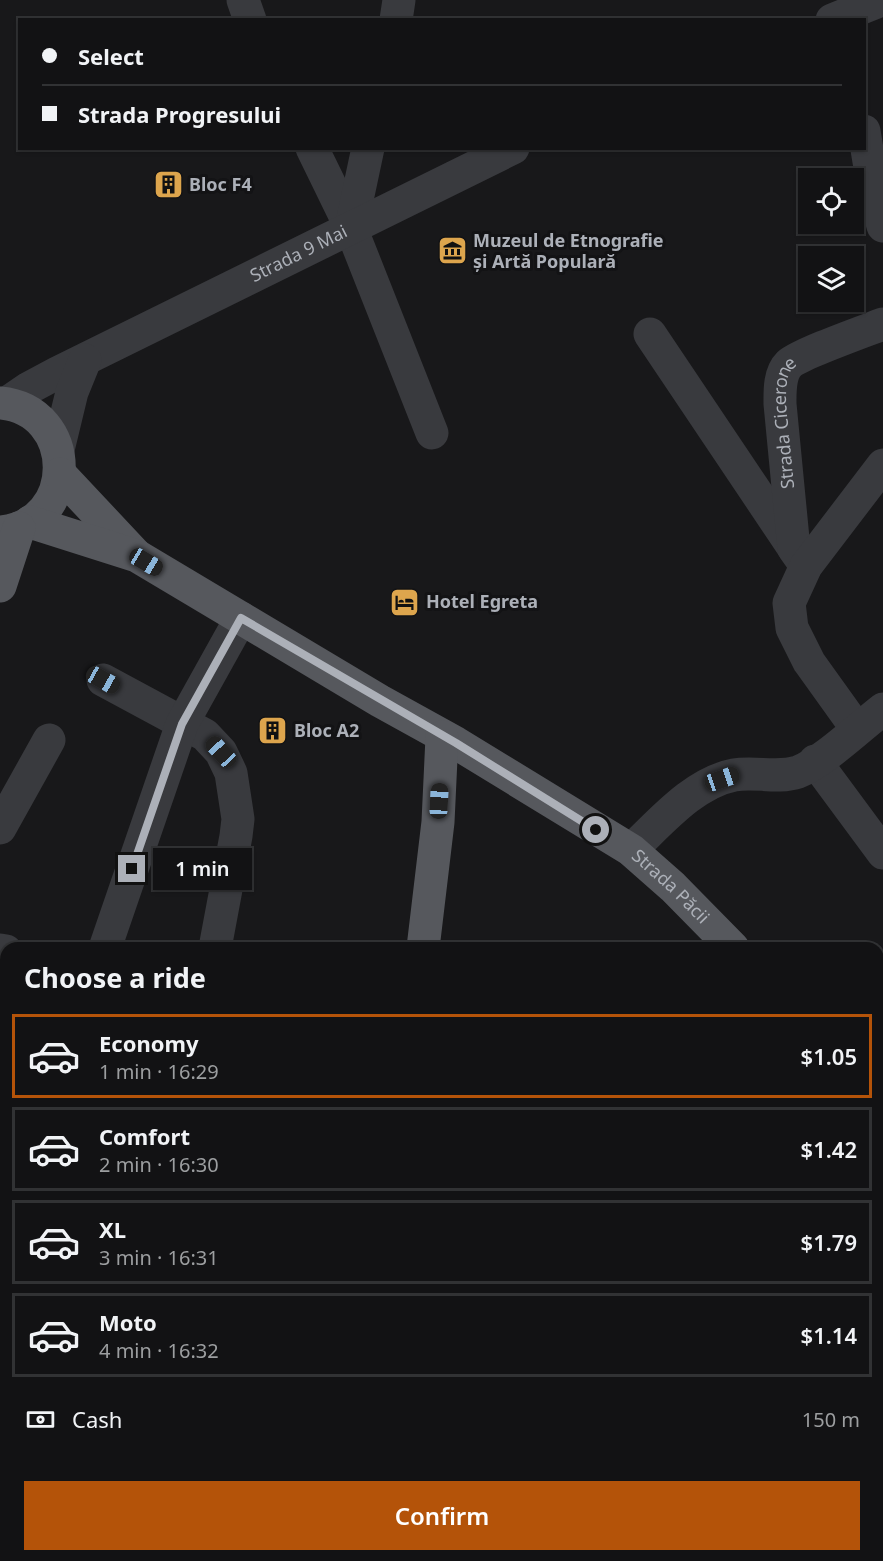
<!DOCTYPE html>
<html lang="en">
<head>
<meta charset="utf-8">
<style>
	body { margin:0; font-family:"Noto Sans",sans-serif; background:#1b1b1d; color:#f1f3f6; height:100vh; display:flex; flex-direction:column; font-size:22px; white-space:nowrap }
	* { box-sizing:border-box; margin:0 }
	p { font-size:20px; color:#9c9ea0 }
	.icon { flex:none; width:33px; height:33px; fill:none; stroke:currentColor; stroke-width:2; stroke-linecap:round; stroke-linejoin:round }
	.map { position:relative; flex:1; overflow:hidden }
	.drawer { position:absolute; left:0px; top:942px; width:884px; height:620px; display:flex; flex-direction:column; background:#121214; border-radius:18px 18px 0 0; box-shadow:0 2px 4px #0004,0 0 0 2px #313234 }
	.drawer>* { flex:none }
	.banner { position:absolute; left:18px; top:18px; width:848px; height:132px; border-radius:0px; box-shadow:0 2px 4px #0004,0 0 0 2px #313234; display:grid; align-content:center; height:132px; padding:0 24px; background:#121214 }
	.tools { position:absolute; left:798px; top:168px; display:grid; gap:12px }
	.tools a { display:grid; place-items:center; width:66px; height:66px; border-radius:0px; background:#121214; box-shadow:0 2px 4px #0004,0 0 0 2px #313234; font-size:30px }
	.end { position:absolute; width:27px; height:27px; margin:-14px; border:8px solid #acb0b8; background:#111; box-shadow:0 0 0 3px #111 }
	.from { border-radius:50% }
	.bubble { position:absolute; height:42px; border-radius:0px; background:#121214; box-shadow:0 2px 4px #0004,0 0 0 2px #313234; font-size:20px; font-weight:600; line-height:42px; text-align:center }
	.car { position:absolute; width:18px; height:36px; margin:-18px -9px; border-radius:8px; box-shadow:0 0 4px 2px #0007; background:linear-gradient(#222 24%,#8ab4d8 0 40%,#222 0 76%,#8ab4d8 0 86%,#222 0) }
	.banner b { display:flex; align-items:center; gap:21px; height:57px; font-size:22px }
	.banner b+b { border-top:2px solid #313234 }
	.banner i { width:15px; height:15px; background:#f1f3f6 }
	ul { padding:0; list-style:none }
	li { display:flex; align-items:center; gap:18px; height:84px; margin:0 12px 9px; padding:0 12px; border:3px solid #313234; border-radius:0px }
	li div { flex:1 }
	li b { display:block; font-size:22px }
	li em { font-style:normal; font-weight:600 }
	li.active { border-color:#b45309 }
	li>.icon { width:54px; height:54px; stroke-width:1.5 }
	h2 { padding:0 24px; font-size:27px; line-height:72px }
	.pay { display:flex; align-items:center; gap:15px; height:66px; padding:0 24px; font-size:22px }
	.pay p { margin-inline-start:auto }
	.action { display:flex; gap:12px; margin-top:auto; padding:12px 24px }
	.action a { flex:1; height:69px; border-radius:0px; background:#b45309; color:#fff; font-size:24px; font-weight:600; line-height:69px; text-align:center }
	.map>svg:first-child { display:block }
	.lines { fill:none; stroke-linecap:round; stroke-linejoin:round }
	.minor { stroke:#393a3e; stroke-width:33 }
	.major { stroke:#56585d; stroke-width:33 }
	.route { stroke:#acb0b8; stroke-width:8 }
	.labels { text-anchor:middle; stroke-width:6; stroke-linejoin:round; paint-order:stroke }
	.poi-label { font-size:18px; font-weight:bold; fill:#acb0b8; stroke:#131315; text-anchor:start }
	.street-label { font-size:18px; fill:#acb0b8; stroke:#131315 }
</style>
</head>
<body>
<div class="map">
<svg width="883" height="1561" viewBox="0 0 883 1561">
	<rect width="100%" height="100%" fill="#18181a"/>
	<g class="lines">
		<g class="minor">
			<path d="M 243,0 L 250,20"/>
			<path d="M 396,20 L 399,0"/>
			<path d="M 832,20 L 882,0"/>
			<path d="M 864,131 L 875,198 L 883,226"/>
			<path d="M 312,148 L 351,228 L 432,433"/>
			<path d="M 351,228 L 368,148"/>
			<path d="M 650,334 L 793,547"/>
			<path id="s1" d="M 7,403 L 29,388 L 57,373 L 513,148"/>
			<path d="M 58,450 L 72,392 L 85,360"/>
			<path id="s2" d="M 806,566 L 794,549 L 780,404 C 780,392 779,374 789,364 C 800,354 865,331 883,324"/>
			<path d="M 103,680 L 205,735 L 221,752 L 231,773 L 238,819 L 236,836 L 215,948"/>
			<path d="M 857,729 L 809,662 L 792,628 L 789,603 L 806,566 L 883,465"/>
			<path d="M 815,761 L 883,853"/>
			<path d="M 0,828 L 49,740"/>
			<path d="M 631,850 C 660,823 693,783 734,775 C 755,771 777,779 798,772 C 822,763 861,726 883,709"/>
			<path d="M 105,948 L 182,724 L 241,618"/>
			<path d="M 0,950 L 6,951"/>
			<path d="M 878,1085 L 883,1081"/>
			<path d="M 0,1094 L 6,1097"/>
			<path d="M 0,1176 L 6,1178"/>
			<path d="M 878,1477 L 883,1473"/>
			<path d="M 19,1556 L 26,1561"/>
			<path d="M 760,1556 L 760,1561"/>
			<path d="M 525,1561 L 527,1556"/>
		</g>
		<g class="major">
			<path d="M 0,403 C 79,410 79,525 0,532"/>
			<path d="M 60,474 L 136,555"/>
			<path id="s3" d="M 30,522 L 137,556 L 380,701 L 456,743 L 631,850 L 673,887 L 733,948"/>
			<path d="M 0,586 L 19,528"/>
			<path d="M 423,948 L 438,822 L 442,737"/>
			<path d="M 878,1132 L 883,1139"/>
			<path d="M 0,1314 L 6,1317"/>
			<path d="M 0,1356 L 6,1358"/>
			<path d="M 349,1561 L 350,1556"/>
		</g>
	</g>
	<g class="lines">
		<path class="route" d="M 132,869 L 182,724 L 241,618 L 456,743 L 596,830"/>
	</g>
	<defs>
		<symbol id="building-square" viewBox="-11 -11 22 22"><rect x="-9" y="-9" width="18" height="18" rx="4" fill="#dda54d" stroke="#131315"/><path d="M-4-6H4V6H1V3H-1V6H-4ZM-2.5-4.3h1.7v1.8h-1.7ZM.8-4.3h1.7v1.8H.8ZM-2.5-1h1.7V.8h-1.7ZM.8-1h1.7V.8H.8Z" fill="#111"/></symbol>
		<symbol id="museum-square" viewBox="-11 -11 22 22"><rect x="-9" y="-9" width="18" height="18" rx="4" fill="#dda54d" stroke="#131315"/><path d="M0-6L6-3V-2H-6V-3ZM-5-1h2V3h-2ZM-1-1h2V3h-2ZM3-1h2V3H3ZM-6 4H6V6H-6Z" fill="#111"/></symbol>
		<symbol id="hotel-square" viewBox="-11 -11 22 22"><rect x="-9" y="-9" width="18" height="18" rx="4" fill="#dda54d" stroke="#131315"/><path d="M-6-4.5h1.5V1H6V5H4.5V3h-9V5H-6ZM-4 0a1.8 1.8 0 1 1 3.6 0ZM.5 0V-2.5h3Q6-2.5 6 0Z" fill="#111"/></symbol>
	</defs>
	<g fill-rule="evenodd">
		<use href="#building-square" x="152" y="168" width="33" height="33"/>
		<use href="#museum-square" x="436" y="234" width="33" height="33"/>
		<use href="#hotel-square" x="388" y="586" width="33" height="33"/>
		<use href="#building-square" x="256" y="714" width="33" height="33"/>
	</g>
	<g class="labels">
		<g class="poi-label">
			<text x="189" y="191">Bloc F4</text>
			<text x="473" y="247">Muzeul de Etnografie<tspan x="473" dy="21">și Artă Populară</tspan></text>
			<text x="426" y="608">Hotel Egreta</text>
			<text x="294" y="737">Bloc A2</text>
		</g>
		<g class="street-label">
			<text dy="6" stroke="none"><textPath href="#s1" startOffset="328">Strada 9 Mai</textPath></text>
			<text dy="6" stroke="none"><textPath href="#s2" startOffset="148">Strada Cicerone</textPath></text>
			<text dy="6" stroke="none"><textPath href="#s3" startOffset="741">Strada Păcii</textPath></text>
		</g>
	</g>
</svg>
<div class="tools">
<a><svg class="icon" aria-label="locate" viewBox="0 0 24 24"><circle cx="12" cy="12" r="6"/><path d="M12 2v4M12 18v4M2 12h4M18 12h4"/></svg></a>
<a><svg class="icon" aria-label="layers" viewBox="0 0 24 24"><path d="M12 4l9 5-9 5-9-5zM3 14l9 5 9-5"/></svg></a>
</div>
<i class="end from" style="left:596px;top:830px"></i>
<i class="end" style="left:132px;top:869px"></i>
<div class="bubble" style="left:153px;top:848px;width:99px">1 min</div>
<i class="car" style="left:146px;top:562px;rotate:121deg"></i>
<i class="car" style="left:103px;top:680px;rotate:119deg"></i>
<i class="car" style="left:221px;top:752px;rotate:317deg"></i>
<i class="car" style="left:722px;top:779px;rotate:71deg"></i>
<i class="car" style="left:439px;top:801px;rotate:3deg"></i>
<div class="banner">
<b><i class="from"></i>Select</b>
<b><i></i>Strada Progresului</b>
</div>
<section class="drawer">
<h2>Choose a ride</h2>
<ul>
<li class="active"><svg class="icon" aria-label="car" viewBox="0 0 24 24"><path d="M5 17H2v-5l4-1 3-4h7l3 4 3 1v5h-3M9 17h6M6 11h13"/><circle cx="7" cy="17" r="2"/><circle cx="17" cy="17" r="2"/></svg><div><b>Economy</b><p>1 min · 16:29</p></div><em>$1.05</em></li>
<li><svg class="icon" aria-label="car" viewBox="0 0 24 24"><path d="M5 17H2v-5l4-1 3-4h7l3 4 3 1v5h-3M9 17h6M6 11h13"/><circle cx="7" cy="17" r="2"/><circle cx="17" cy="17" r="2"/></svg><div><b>Comfort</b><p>2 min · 16:30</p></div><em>$1.42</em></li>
<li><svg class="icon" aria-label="car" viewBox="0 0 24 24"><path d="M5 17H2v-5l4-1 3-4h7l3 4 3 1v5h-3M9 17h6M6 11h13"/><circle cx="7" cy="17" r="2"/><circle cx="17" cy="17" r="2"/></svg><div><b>XL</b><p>3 min · 16:31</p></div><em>$1.79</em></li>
<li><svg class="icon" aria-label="car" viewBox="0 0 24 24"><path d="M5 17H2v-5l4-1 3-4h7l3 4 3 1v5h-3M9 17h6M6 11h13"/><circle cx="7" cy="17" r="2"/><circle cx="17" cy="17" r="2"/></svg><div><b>Moto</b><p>4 min · 16:32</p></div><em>$1.14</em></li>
</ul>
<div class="pay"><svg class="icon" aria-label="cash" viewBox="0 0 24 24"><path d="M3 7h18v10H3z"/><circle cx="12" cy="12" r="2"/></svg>Cash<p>150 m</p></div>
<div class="action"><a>Confirm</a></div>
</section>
</div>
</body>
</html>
